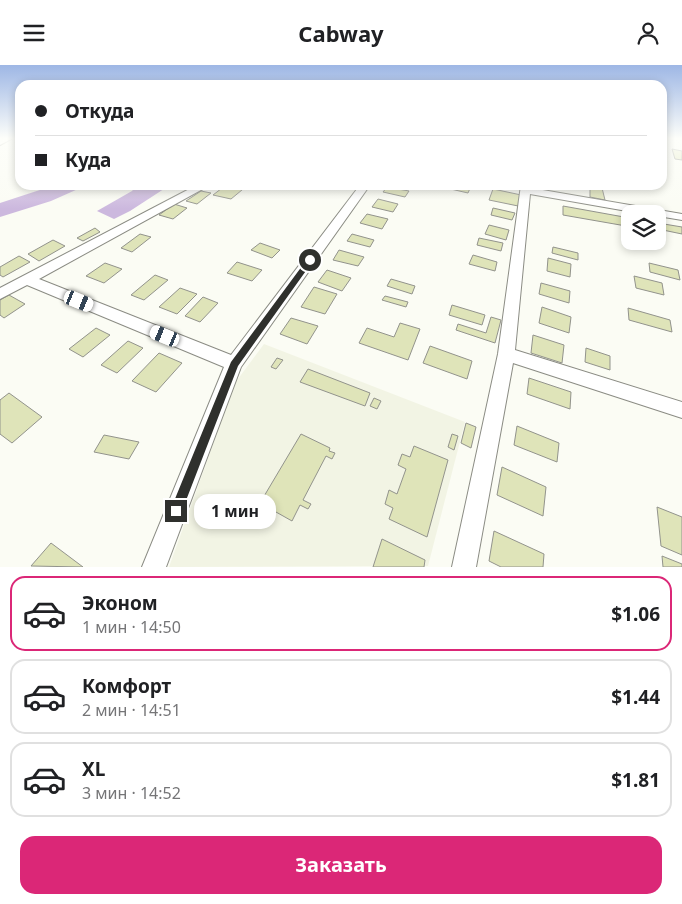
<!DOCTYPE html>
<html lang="ru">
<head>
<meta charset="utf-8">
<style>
	body { margin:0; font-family:"Noto Sans",sans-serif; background:#f6f6f6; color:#202124; height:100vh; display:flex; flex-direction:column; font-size:19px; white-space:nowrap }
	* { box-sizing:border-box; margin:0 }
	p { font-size:16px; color:#757577 }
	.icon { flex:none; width:28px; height:28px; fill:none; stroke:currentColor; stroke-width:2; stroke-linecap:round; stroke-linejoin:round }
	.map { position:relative; height:502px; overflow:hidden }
	.drawer { display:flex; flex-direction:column; background:#fff; flex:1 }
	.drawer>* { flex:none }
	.hud { position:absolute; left:15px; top:15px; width:652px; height:110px; border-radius:15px; box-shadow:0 2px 8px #0003; display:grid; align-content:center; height:110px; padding:0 20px; background:#fff }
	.buttons { position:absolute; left:621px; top:140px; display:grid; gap:10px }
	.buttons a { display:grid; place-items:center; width:45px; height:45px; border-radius:10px; background:#fff; box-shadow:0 2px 8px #0003; font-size:25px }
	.end { position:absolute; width:22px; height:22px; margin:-11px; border:6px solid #2f302d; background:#fff; box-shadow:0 0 0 2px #fff }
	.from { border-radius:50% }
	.bubble { position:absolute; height:35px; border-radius:15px; background:#fff; box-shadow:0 2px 8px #0003; font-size:16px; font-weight:700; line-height:35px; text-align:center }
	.car { position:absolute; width:15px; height:30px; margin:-15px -8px; border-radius:6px; box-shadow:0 0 4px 1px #0007; background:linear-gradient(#fff 24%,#345 0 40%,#fff 0 76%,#345 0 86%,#fff 0) }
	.hud b { display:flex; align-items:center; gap:18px; height:48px; font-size:19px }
	.hud b+b { border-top:1px solid #e0e0e0 }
	.hud i { width:12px; height:12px; background:#202124 }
	ul { padding:9px 0 0; list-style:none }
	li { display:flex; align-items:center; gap:15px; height:75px; margin:0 10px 8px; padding:0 10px; border:2px solid #e0e0e0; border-radius:15px }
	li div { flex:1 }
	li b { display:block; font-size:19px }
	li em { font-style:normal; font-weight:700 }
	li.on { border-color:#db2777 }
	li>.icon { width:45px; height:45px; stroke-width:1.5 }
	.action { display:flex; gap:10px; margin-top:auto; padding:10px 20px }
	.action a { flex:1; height:58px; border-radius:15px; background:#db2777; color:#fff; font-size:20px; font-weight:700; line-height:58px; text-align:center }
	header { display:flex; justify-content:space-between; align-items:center; height:65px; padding:0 20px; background:#fff; font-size:22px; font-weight:700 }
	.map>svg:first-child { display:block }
	.built { fill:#f2f4e4 }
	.forest { fill:#ccb8de }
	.building { fill:#dfe4b9; stroke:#92938c }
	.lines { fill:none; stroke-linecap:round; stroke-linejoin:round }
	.minor-casing { stroke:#8b8c84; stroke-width:2 }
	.minor { fill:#fff; fill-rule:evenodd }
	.route { fill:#2f302d }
</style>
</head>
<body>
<header><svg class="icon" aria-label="menu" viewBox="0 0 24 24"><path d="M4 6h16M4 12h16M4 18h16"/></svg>Cabway<svg class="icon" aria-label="person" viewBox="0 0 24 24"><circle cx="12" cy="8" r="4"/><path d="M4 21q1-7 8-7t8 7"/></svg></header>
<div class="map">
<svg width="682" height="502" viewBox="0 0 682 502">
	<rect width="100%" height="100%" fill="#fbfcf4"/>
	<path class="built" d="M 264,279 L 465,357 L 428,501 L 169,502 L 235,318 Z"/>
	<g class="forest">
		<path d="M 55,120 L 87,120 L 51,136 L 0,152 L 0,138 Z"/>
		<path d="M 137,120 L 170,120 L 130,146 L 114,154 L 97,146 L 132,126 Z"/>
	</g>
	<g class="building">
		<path d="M 672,84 L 682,86 L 682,95 L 675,94 Z"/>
		<path d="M 226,120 L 248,120 L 231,134 L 213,130 Z"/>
		<path d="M 443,120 L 469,120 L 471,121 L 468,128 L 442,122 Z"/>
		<path d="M 387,122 L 409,126 L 405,132 L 383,127 Z"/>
		<path d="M 590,122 L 602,123 L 605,135 L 590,132 Z"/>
		<path d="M 493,124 L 526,131 L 523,142 L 489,135 Z"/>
		<path d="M 201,126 L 211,128 L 197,139 L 186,136 Z"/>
		<path d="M 378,134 L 398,139 L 393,147 L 372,142 Z"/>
		<path d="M 174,139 L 187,143 L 173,154 L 159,150 Z"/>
		<path d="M 563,141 L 624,152 L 626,161 L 563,150 Z"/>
		<path d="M 493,143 L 515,148 L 512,155 L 491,150 Z"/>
		<path d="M 367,149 L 388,154 L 382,164 L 360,158 Z"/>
		<path d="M 658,158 L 682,162 L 682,169 L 658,164 Z"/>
		<path d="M 489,160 L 509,165 L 506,175 L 485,169 Z"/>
		<path d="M 95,163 L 100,167 L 83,176 L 77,173 Z"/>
		<path d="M 140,169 L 151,172 L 132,187 L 121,183 Z"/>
		<path d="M 352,169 L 374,175 L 370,182 L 347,176 Z"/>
		<path d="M 479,173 L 503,178 L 501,186 L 477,180 Z"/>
		<path d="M 53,175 L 65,181 L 39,196 L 28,189 Z"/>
		<path d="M 260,178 L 280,185 L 272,193 L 251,185 Z"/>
		<path d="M 553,182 L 578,188 L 578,195 L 552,188 Z"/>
		<path d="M 339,185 L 364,192 L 358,201 L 333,195 Z"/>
		<path d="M 473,190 L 497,197 L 495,206 L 469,199 Z"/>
		<path d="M 19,191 L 30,197 L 3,212 L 0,210 L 0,202 Z"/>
		<path d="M 548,193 L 571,199 L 570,212 L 547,206 Z"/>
		<path d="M 237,197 L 262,205 L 252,216 L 227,208 Z"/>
		<path d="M 105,198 L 122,204 L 104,218 L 86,211 Z"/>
		<path d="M 649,198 L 678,205 L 680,215 L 650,207 Z"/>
		<path d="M 327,205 L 351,213 L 342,226 L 318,217 Z"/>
		<path d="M 155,210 L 168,215 L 144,235 L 131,230 Z"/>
		<path d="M 634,211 L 662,218 L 664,230 L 636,223 Z"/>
		<path d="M 391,214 L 415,221 L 412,229 L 387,221 Z"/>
		<path d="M 541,218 L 570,226 L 569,238 L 539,229 Z"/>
		<path d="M 314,222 L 337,229 L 325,249 L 301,242 Z"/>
		<path d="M 180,223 L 197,229 L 177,249 L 159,242 Z"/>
		<path d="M 9,230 L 25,239 L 4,253 L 0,250 L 0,235 Z"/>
		<path d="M 385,231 L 408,237 L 406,242 L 382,235 Z"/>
		<path d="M 203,232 L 218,238 L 200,257 L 185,251 Z"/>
		<path d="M 452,240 L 485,250 L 482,260 L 449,250 Z"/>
		<path d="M 542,242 L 571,252 L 569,268 L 539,258 Z"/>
		<path d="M 628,243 L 670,255 L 672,267 L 629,255 Z"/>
		<path d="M 491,252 L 501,255 L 495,278 L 456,265 L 458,259 L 486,268 Z"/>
		<path d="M 291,253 L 318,261 L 307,279 L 280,269 Z"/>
		<path d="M 400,258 L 420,264 L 408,295 L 359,278 L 367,263 L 394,272 Z"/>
		<path d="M 96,263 L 110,270 L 83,292 L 69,284 Z"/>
		<path d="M 533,270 L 564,280 L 562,298 L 531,288 Z"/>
		<path d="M 128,276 L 143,283 L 117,308 L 101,300 Z"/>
		<path d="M 430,281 L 472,296 L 467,314 L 423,298 Z"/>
		<path d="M 586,283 L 610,291 L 610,305 L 585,297 Z"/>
		<path d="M 159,288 L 182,298 L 156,327 L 132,316 Z"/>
		<path d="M 277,293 L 283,295 L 276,304 L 271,302 Z"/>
		<path d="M 308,304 L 370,328 L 365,341 L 300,317 Z"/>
		<path d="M 529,313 L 571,327 L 570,344 L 527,329 Z"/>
		<path d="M 9,328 L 42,352 L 12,378 L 0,369 L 0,335 Z"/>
		<path d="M 374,333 L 381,336 L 377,344 L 370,341 Z"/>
		<path d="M 466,358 L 476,362 L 471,383 L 461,378 Z"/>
		<path d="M 517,361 L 559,378 L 557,397 L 514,380 Z"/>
		<path d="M 301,369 L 330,383 L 329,386 L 335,388 L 332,394 L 326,391 L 303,435 L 311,439 L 308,444 L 300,440 L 292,456 L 260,438 Z"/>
		<path d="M 452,369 L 458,371 L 454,385 L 448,382 Z"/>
		<path d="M 104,370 L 139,377 L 129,394 L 94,387 Z"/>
		<path d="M 414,381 L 448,395 L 427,472 L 389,454 L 393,443 L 385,439 L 389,425 L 397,429 L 406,404 L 398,400 L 402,389 L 410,392 Z"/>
		<path d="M 502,402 L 546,422 L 543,451 L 497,430 Z"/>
		<path d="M 657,442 L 682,452 L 682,490 L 661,481 Z"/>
		<path d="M 494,466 L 544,489 L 543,502 L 501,502 L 489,496 Z"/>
		<path d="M 382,474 L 425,495 L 424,502 L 373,502 Z"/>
		<path d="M 51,478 L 83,502 L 31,501 Z"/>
		<path d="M 662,491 L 682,499 L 682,502 L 663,502 Z"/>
	</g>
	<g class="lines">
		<defs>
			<g id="minor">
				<path d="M 0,74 L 11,74 L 0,80 Z"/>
				<path d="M 197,120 L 210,120 L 39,214 L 231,290 L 360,120 L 370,120 L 241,302 L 166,502 L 142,502 L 224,302 L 27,220 L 0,234 L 0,223 Z"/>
				<path d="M 521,120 L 531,120 L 531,123 L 682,149 L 682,155 L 658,151 L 658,149 L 644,149 L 530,129 L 515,285 L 682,337 L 682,353 L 513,298 L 476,502 L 452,502 L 498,289 Z"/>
			</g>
		</defs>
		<use href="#minor" class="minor-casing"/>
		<use href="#minor" class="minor"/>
	</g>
	<linearGradient id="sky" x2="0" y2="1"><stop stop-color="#9eb7e5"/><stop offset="0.51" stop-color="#fdfefa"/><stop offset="1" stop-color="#fdfefa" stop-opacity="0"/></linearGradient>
	<rect width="682" height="144" fill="url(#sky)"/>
	<path class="route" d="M 310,192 L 313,193 L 313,196 L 238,301 L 180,451 L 176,452 L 172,451 L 170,446 L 231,297 L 308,193 Z"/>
</svg>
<div class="buttons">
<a><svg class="icon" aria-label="layers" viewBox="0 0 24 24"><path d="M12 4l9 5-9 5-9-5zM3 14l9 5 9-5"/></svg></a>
</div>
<i class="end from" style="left:310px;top:195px"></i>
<i class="end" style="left:176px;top:446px"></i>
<div class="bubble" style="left:194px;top:429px;width:82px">1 мин</div>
<i class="car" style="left:79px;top:236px;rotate:112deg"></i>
<i class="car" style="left:165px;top:271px;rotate:292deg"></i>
<div class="hud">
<b><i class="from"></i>Откуда</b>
<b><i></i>Куда</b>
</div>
</div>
<section class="drawer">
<ul>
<li class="on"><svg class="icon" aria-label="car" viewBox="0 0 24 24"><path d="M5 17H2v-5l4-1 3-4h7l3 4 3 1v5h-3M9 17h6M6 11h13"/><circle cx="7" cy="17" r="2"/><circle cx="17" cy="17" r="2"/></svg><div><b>Эконом</b><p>1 мин · 14:50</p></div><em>$1.06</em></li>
<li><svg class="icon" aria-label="car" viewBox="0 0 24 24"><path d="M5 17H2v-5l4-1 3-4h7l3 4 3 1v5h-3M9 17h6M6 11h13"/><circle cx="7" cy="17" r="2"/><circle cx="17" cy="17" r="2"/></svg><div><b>Комфорт</b><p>2 мин · 14:51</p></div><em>$1.44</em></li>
<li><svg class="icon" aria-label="car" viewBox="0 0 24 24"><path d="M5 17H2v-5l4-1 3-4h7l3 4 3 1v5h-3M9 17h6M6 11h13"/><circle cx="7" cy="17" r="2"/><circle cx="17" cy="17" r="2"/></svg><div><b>XL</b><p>3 мин · 14:52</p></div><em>$1.81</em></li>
</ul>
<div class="action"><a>Заказать</a></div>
</section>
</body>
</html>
